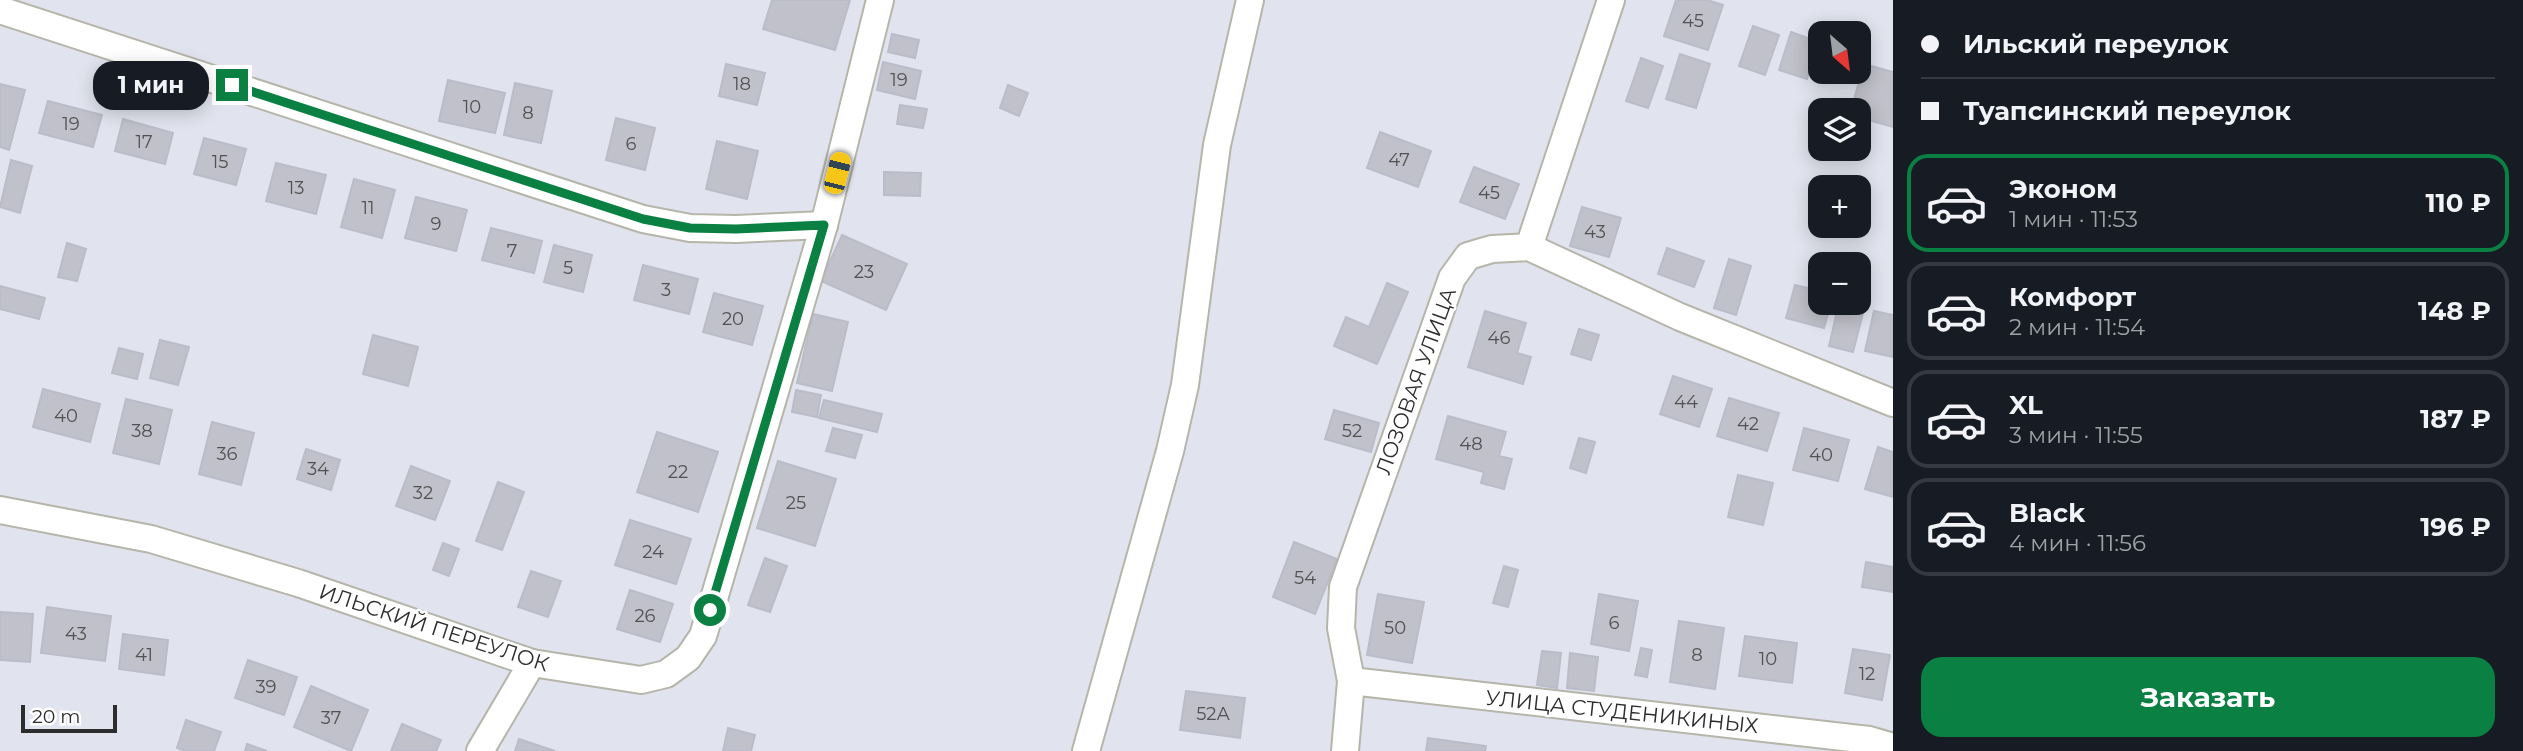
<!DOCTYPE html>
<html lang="ru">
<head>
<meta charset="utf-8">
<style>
	body { margin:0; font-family:Montserrat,sans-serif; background:#242831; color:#f1f3f6; height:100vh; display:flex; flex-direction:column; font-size:26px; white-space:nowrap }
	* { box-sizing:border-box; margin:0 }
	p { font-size:23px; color:#9ea1a6 }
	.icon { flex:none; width:38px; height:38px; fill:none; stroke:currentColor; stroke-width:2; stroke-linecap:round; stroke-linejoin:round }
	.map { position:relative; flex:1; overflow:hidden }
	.panel { display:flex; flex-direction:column; background:#171b24; width:630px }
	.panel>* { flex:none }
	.top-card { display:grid; align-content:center; height:154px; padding:0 28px; background:#171b24 }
	.needle { width:46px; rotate:152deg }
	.buttons { position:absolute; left:1808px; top:21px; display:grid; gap:14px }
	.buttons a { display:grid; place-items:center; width:63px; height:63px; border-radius:14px; background:#171b24; box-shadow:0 4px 18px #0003; font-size:35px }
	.scale { position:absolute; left:21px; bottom:18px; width:96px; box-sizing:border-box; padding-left:7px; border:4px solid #2d2d2d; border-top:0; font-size:19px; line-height:24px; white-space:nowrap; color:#2d2d2d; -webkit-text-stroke:5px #fff; paint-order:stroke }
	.end { position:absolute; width:32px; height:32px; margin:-16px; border:9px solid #0b8043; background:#fff; box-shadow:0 0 0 4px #fff }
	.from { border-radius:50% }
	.bubble { position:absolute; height:49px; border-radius:21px; background:#171b24; box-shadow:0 4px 18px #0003; font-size:23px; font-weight:700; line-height:49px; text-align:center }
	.car { position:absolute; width:21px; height:42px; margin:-21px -10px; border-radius:9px; box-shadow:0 0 5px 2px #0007; background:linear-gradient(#f5c518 24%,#345 0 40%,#f5c518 0 76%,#345 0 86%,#f5c518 0) }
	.top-card b { display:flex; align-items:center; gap:24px; height:66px; font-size:26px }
	.top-card b+b { border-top:2px solid #363941 }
	.top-card i { width:18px; height:18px; background:#f1f3f6 }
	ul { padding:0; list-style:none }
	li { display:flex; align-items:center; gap:21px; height:98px; margin:0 14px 10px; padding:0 14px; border:4px solid #363941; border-radius:21px }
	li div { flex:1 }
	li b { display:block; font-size:26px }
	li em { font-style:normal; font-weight:700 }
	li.active { border-color:#0b8043 }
	li>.icon { width:63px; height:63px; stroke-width:1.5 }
	.primary-button { display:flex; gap:14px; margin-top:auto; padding:14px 28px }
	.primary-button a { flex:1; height:80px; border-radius:21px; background:#0b8043; color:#fff; font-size:28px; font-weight:700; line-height:80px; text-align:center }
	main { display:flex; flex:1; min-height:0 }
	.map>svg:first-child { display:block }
	.building { fill:#c0c1ca; stroke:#babcca; stroke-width:2 }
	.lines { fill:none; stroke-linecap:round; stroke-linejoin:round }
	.minor-casing { stroke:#b5b5aa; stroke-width:30 }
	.minor { stroke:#fff; stroke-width:26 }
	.route { stroke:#0b8043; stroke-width:9 }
	.labels { text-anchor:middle; stroke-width:5; stroke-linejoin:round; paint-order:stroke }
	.number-label { font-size:18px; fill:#525254 }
	.street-label { font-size:21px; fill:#2d2d2d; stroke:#fff }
</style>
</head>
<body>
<main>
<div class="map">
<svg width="1893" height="751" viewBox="0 0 1893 751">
	<rect width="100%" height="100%" fill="#e1e4ee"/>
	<g class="building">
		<path d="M 772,0 L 850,0 L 835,50 L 763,29 Z"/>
		<path d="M 1676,0 L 1707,0 L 1723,5 L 1708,50 L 1664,36 Z"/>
		<path d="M 1753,26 L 1779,35 L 1765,75 L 1739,66 Z"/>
		<path d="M 1791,32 L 1819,42 L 1807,79 L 1779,70 Z"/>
		<path d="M 892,34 L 919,40 L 915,58 L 888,52 Z"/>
		<path d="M 1680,54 L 1710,64 L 1696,108 L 1666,99 Z"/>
		<path d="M 1641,58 L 1663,66 L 1648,108 L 1626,101 Z"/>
		<path d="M 883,62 L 921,71 L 915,99 L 877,90 Z"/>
		<path d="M 726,64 L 765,73 L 757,105 L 719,96 Z"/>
		<path d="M 1864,64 L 1893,72 L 1893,127 L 1858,117 L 1858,110 L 1851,110 Z"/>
		<path d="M 448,80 L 505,93 L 495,133 L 439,121 Z"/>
		<path d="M 515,83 L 552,91 L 541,143 L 504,135 Z"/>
		<path d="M 0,84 L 25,90 L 9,150 L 0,147 Z"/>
		<path d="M 1008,85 L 1028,93 L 1019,116 L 1000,108 Z"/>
		<path d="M 48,101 L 102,115 L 93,147 L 39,133 Z"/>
		<path d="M 900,105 L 927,109 L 923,128 L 897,124 Z"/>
		<path d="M 616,118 L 655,128 L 645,170 L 606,160 Z"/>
		<path d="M 123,119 L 173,133 L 165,164 L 115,151 Z"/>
		<path d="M 1380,132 L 1431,151 L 1418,187 L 1367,168 Z"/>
		<path d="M 204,138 L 246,149 L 236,185 L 194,174 Z"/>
		<path d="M 717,141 L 758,151 L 747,199 L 706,189 Z"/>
		<path d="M 11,160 L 32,166 L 20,213 L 0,207 Z"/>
		<path d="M 276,163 L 326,175 L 316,214 L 266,201 Z"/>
		<path d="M 1474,167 L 1519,184 L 1505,219 L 1460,202 Z"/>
		<path d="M 884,172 L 921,173 L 920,196 L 884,195 Z"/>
		<path d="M 354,179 L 395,190 L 382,238 L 341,227 Z"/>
		<path d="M 416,197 L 467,210 L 456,251 L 405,238 Z"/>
		<path d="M 1582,207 L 1621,218 L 1609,257 L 1570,246 Z"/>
		<path d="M 491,228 L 542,241 L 534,273 L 482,260 Z"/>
		<path d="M 842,235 L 907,264 L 886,310 L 821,281 Z"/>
		<path d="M 67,243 L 86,249 L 77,281 L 58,277 Z"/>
		<path d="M 554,245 L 592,255 L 583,292 L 544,282 Z"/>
		<path d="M 1667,248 L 1704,261 L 1694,287 L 1658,274 Z"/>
		<path d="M 1729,259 L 1751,266 L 1736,315 L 1714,308 Z"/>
		<path d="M 643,265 L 698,279 L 689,314 L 634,300 Z"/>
		<path d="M 1387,283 L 1408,292 L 1377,364 L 1334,346 L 1346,317 L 1369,327 Z"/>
		<path d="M 1795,285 L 1820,291 L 1820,303 L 1831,303 L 1824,328 L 1786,318 Z"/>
		<path d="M 0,286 L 45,298 L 39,319 L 0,309 Z"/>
		<path d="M 714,293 L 763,306 L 752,345 L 703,332 Z"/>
		<path d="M 1838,307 L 1863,313 L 1853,352 L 1829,346 Z"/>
		<path d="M 1485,311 L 1526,323 L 1517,353 L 1531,357 L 1523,384 L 1468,367 Z"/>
		<path d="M 1874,311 L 1893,315 L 1893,357 L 1865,351 Z"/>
		<path d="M 813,314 L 848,322 L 832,391 L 797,383 Z"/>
		<path d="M 1579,329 L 1599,335 L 1591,360 L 1571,354 Z"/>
		<path d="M 373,335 L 418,347 L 408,386 L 363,374 Z"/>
		<path d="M 160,340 L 189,347 L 178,385 L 150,378 Z"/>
		<path d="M 119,348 L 143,354 L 137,379 L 112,373 Z"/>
		<path d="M 1673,376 L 1712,389 L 1699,427 L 1660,414 Z"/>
		<path d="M 43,389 L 100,404 L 90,442 L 33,427 Z"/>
		<path d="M 796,390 L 821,395 L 817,417 L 792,412 Z"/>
		<path d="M 1729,398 L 1779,413 L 1767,451 L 1717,436 Z"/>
		<path d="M 126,399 L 172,410 L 159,464 L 113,453 Z"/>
		<path d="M 824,400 L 882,414 L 877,432 L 819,418 Z"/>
		<path d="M 1334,410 L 1379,423 L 1371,452 L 1325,439 Z"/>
		<path d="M 1448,416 L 1506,432 L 1499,456 L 1512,459 L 1504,489 L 1481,483 L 1484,472 L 1436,459 Z"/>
		<path d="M 212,422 L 254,433 L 241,485 L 199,474 Z"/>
		<path d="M 833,428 L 862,435 L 855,458 L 826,451 Z"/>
		<path d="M 1804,428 L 1849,440 L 1838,481 L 1793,470 Z"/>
		<path d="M 657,432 L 718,452 L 698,512 L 637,492 Z"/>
		<path d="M 1579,438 L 1595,442 L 1586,473 L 1570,468 Z"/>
		<path d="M 1878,447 L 1893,452 L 1893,497 L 1865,489 Z"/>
		<path d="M 306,449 L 340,460 L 331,490 L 297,479 Z"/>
		<path d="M 778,461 L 836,479 L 815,546 L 757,528 Z"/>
		<path d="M 411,466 L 450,481 L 435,520 L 396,506 Z"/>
		<path d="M 1738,475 L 1773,483 L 1763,525 L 1728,517 Z"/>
		<path d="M 498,482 L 524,492 L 502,550 L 476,541 Z"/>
		<path d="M 630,520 L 691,539 L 676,584 L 615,565 Z"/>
		<path d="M 1294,542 L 1337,559 L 1315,614 L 1273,597 Z"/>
		<path d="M 443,543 L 459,549 L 449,576 L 433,570 Z"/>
		<path d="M 765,558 L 787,566 L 770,612 L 748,605 Z"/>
		<path d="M 1866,562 L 1893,567 L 1893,592 L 1862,587 Z"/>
		<path d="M 1504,566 L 1518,570 L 1508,607 L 1493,603 Z"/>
		<path d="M 531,571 L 561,581 L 548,617 L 518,607 Z"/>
		<path d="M 630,590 L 673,604 L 660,642 L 617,629 Z"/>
		<path d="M 1378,594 L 1424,602 L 1412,663 L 1367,655 Z"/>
		<path d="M 1599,594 L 1638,601 L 1629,651 L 1591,644 Z"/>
		<path d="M 47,607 L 111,616 L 105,661 L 41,653 Z"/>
		<path d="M 0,612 L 33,614 L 30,662 L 0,660 Z"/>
		<path d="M 1679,621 L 1724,628 L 1715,689 L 1670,682 Z"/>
		<path d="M 123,634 L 168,640 L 164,675 L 119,669 Z"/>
		<path d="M 1745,636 L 1797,643 L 1792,683 L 1739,676 Z"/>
		<path d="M 1641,648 L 1652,650 L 1647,677 L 1635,675 Z"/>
		<path d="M 1853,649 L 1890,655 L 1882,700 L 1845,693 Z"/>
		<path d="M 1542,651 L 1561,653 L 1557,688 L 1537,685 Z"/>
		<path d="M 1570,653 L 1598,657 L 1594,691 L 1567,688 Z"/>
		<path d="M 248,660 L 297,677 L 284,715 L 235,698 Z"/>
		<path d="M 311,686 L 368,710 L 351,751 L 294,727 Z"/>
		<path d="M 1186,691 L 1245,698 L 1240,738 L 1180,730 Z"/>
		<path d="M 186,720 L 221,732 L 214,751 L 185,751 L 177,748 Z"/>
		<path d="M 402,724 L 441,740 L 436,751 L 391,751 Z"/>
		<path d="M 728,728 L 755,735 L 751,751 L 723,751 Z"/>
		<path d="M 1428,738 L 1486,746 L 1485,751 L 1426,751 Z"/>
		<path d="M 519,739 L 555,751 L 515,751 Z"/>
		<path d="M 247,744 L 267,751 L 245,751 Z"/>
	</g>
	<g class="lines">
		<defs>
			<g id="minor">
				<path d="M 0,10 L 643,219 L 690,228 L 736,229 L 824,225"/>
				<path d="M 1529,247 L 1611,0"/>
				<path d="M 0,510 L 151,539 L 298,583 L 532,663 L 641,680 L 666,674 L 688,658 L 703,636 L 824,225 L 880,0"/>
				<path d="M 1351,681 L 1869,740 L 1893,747"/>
				<path d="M 480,751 L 532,663"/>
				<path d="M 1086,751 L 1170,451 L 1185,385 L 1217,145 L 1250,0"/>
				<path d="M 1345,751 L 1351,681 L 1341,628 L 1343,587 L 1452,278 L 1468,256 L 1492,249 L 1529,247 L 1680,317 L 1893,403"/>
			</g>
		</defs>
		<use href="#minor" class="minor-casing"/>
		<use href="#minor" class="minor"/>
	</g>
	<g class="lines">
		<path class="route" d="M 232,85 L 643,219 L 690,228 L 736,229 L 824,225 L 710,610"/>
	</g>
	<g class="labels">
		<g class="number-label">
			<text x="1693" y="27">45</text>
			<text x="899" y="86">19</text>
			<text x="742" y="90">18</text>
			<text x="472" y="113">10</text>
			<text x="528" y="119">8</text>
			<text x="71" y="130">19</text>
			<text x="144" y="148">17</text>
			<text x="631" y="150">6</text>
			<text x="1399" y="166">47</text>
			<text x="220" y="168">15</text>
			<text x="296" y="194">13</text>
			<text x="1489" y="199">45</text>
			<text x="368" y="214">11</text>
			<text x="436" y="230">9</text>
			<text x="1595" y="238">43</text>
			<text x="512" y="257">7</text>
			<text x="568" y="274">5</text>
			<text x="864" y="278">23</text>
			<text x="666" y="296">3</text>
			<text x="733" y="325">20</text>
			<text x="1499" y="344">46</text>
			<text x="1686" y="408">44</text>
			<text x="66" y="422">40</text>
			<text x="1748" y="430">42</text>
			<text x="142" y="437">38</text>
			<text x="1352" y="437">52</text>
			<text x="1471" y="450">48</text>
			<text x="227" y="460">36</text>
			<text x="1821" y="461">40</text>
			<text x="318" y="475">34</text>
			<text x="678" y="478">22</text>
			<text x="423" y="499">32</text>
			<text x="796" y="509">25</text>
			<text x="653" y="558">24</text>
			<text x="1305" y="584">54</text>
			<text x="645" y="622">26</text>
			<text x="1614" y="629">6</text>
			<text x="1395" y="634">50</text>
			<text x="76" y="640">43</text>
			<text x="144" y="661">41</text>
			<text x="1697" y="661">8</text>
			<text x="1768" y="665">10</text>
			<text x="1867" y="680">12</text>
			<text x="266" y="693">39</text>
			<text x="1213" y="720">52А</text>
			<text x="331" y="724">37</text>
		</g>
		<g class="street-label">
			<text transform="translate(1416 381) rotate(-70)" y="7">ЛОЗОВАЯ УЛИЦА</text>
			<text transform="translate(434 628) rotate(18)" y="7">ИЛЬСКИЙ ПЕРЕУЛОК</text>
			<text transform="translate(1622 712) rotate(6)" y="7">УЛИЦА СТУДЕНИКИНЫХ</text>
		</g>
	</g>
</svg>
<div class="buttons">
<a><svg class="needle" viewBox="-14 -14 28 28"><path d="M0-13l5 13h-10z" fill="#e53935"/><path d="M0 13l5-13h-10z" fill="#9ea1a6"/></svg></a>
<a><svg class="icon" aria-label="layers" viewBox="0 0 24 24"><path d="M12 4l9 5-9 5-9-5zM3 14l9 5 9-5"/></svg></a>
<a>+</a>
<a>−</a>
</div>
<div class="scale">20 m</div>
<i class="end from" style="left:710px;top:610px"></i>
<i class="end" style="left:232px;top:85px"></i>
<div class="bubble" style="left:93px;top:61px;width:116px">1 мин</div>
<i class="car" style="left:837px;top:173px;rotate:14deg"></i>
</div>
<section class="panel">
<div class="top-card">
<b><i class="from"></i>Ильский переулок</b>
<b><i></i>Туапсинский переулок</b>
</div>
<ul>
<li class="active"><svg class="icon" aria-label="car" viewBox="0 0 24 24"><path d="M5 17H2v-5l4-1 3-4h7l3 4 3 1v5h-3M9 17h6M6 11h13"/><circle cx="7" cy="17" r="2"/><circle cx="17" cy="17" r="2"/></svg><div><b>Эконом</b><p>1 мин · 11:53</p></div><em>110 ₽</em></li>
<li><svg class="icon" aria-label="car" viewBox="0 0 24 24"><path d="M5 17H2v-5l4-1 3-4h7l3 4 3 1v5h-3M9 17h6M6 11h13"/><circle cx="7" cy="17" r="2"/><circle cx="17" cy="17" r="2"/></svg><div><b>Комфорт</b><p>2 мин · 11:54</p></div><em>148 ₽</em></li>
<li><svg class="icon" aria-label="car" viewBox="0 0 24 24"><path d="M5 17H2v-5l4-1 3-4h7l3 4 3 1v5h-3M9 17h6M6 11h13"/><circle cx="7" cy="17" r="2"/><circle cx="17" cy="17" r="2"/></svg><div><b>XL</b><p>3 мин · 11:55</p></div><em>187 ₽</em></li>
<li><svg class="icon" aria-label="car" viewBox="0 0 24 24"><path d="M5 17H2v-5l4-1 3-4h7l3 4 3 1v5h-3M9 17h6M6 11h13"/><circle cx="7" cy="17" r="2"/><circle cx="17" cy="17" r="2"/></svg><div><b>Black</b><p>4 мин · 11:56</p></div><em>196 ₽</em></li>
</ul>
<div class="primary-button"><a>Заказать</a></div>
</section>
</main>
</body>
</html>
